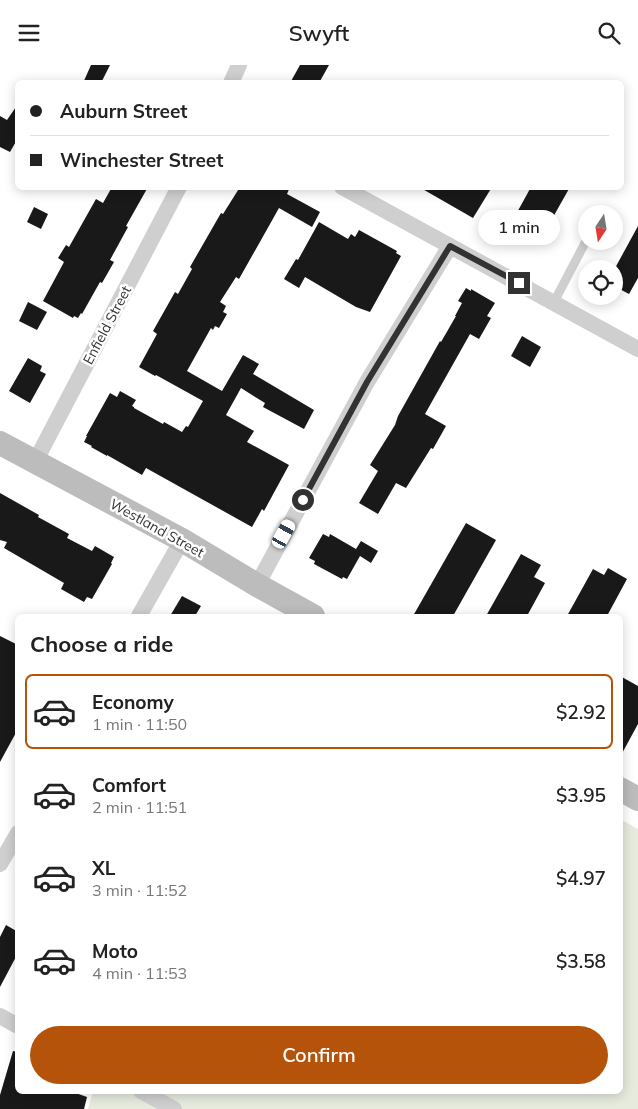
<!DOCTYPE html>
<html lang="en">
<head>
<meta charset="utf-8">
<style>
	body { margin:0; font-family:Mulish,sans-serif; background:#f2f2f2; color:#222; height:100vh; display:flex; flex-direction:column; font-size:19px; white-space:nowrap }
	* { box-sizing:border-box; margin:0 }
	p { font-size:16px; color:#767676 }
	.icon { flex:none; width:28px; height:28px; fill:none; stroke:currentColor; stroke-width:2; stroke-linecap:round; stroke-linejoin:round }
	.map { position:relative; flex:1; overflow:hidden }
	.sheet { position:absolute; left:15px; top:549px; width:608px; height:480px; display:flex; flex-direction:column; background:#fff; border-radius:8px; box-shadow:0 2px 12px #0003 }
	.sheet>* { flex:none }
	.banner { position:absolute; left:15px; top:15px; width:609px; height:110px; border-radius:8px; box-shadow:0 2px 12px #0003; display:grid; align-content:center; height:110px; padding:0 15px; background:#fff }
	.needle { width:32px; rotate:192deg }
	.tools { position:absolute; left:578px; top:140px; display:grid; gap:10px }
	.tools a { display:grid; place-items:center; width:45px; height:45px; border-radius:50%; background:#fff; box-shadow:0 2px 12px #0003; font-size:25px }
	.end { position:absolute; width:22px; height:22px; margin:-11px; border:6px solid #323232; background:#fff; box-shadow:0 0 0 2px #fff }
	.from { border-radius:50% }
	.bubble { position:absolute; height:35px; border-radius:18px; background:#fff; box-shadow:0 2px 12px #0003; font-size:16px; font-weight:600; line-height:35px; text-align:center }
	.car { position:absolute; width:15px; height:30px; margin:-15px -8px; border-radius:6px; box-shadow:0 0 4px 1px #0007; background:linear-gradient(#fff 24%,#345 0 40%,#fff 0 76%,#345 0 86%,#fff 0) }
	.banner b { display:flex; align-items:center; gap:18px; height:48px; font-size:19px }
	.banner b+b { border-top:1px solid #e0e0e0 }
	.banner i { width:12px; height:12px; background:#222 }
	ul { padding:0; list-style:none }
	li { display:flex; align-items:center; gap:15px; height:75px; margin:0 10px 8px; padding:0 5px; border:2px solid transparent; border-radius:8px }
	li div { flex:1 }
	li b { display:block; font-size:19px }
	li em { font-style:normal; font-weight:600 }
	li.active { border-color:#b45309 }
	li>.icon { width:45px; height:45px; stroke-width:1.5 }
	h2 { padding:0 15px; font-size:22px; line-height:60px }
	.cta { display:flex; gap:10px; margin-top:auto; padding:10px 15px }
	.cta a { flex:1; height:58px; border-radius:30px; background:#b45309; color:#fff; font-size:20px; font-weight:600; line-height:58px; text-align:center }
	header { display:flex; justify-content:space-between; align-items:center; height:65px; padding:0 15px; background:#fff; font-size:22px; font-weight:600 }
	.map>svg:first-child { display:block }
	.green { fill:#e6ebde }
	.building { fill:#191919 }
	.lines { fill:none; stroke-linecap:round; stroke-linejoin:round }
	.lane { stroke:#cfcfcf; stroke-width:9 }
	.street { stroke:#cfcfcf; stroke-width:16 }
	.secondary { stroke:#bcbcbc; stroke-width:24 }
	.route { stroke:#323232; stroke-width:6 }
	.labels { text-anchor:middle; stroke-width:5; stroke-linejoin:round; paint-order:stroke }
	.street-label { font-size:14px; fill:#323232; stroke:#fff }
</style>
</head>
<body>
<header><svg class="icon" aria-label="menu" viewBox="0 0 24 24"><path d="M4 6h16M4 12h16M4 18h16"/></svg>Swyft<svg class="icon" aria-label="search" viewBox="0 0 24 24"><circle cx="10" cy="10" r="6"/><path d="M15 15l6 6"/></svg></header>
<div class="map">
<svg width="638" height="1044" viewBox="0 0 638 1044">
	<rect width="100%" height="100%" fill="#fff"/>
	<path class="green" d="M 620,754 L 638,764 L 638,1044 L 88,1044 L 93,1026 L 620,1026 Z"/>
	<g class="building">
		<path d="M 91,0 L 110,0 L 101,18 L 83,18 Z"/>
		<path d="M 300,0 L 329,0 L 319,18 L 290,18 Z"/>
		<path d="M 18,39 L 18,73 L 10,87 L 0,82 L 0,51 L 7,55 Z"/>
		<path d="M 112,122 L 148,122 L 126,161 L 128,162 L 110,195 L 114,197 L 102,218 L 100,217 L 82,249 L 81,248 L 78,253 L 74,251 L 73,253 L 43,236 L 64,197 L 58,193 L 66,180 L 69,182 L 96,134 L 103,138 Z"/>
		<path d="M 240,122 L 290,122 L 287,129 L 320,147 L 312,162 L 279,143 L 239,214 L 236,212 L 220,237 L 226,241 L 223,247 L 227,249 L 219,263 L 215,261 L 213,265 L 211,263 L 187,306 L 222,326 L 243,290 L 259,299 L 253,309 L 314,345 L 304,364 L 263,342 L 265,338 L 241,323 L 226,350 L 254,366 L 247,377 L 289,400 L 264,446 L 262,444 L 252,462 L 146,403 L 142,410 L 107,390 L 107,391 L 91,382 L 92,381 L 84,377 L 87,371 L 86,371 L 110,328 L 117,332 L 120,326 L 136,335 L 132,341 L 134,342 L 134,343 L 163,359 L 164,357 L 182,367 L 186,361 L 188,362 L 203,336 L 156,310 L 155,311 L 139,302 L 157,269 L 153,266 L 175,227 L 178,229 L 192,204 L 190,202 L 221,148 L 223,149 Z"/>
		<path d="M 419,122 L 492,122 L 473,153 Z"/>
		<path d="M 531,122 L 570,122 L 543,170 L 534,164 L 529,173 L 509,162 Z"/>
		<path d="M 34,142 L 48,149 L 41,164 L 27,157 Z"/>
		<path d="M 319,157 L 348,174 L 351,169 L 355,172 L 359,165 L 397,186 L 396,188 L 401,191 L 370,247 L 356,242 L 305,212 L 299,223 L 284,214 L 296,194 L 298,195 Z"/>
		<path d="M 638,161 L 638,213 L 629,229 L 614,221 L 614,205 Z"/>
		<path d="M 466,223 L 471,226 L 471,224 L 495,238 L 487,251 L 491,253 L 479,274 L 470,269 L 425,349 L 446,361 L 433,384 L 431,383 L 406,423 L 396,418 L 378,449 L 359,438 L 378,406 L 370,400 L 395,360 L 398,351 L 440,276 L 441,277 L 456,251 L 455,251 L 462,238 L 458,236 Z"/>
		<path d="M 28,237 L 47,247 L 37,265 L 19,256 Z"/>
		<path d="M 522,271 L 541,282 L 530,302 L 511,291 Z"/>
		<path d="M 28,293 L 42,301 L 40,306 L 46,309 L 30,338 L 9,326 Z"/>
		<path d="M 0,428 L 39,450 L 38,452 L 69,469 L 67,473 L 92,486 L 95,481 L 114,492 L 111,498 L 112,499 L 92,534 L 87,532 L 84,537 L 61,524 L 64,518 L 4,483 L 7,477 L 0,475 Z"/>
		<path d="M 466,458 L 496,475 L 453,551 L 413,551 Z"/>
		<path d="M 323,469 L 329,472 L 330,469 L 356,484 L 361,476 L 378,486 L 371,498 L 360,491 L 347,514 L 343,512 L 342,514 L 314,499 L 315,496 L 309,493 Z"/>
		<path d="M 521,489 L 541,500 L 534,512 L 545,518 L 527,551 L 486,551 Z"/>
		<path d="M 608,503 L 627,514 L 607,551 L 567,551 L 593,504 L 604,510 Z"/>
		<path d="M 182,531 L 201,541 L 195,551 L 170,551 Z"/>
		<path d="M 0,571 L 18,580 L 18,664 L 0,697 Z"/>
		<path d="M 620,611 L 638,621 L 638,659 L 620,692 Z"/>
		<path d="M 6,860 L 18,867 L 18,888 L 0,922 L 0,872 Z"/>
		<path d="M 13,986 L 18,987 L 18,1026 L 70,1026 L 87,1032 L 84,1044 L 0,1044 L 0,1030 Z"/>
	</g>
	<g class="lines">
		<path class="lane" d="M 554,237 L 586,176"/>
		<g class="street">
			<path d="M 231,18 L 239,0"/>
			<path d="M 342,122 L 450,181 L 638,284"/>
			<path d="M 35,397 L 179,122"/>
			<path d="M 257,520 L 367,317 L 450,181"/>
			<path d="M 139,551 L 182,475"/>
			<path d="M 0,799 L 18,768"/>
			<path d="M 0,951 L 18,961"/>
			<path d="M 141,1026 L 174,1044"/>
		</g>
		<g class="secondary">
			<path d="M 0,378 L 182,475 L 257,520 L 313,551"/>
			<path d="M 620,724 L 638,734"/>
		</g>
	</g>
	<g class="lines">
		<path class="route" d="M 303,435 L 367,317 L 450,181 L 519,218"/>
	</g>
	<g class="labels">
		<g class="street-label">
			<text transform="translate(107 260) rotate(-62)" y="5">Enfield Street</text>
			<text transform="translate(157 463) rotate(29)" y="5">Westland Street</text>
		</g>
	</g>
</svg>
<div class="tools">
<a><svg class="needle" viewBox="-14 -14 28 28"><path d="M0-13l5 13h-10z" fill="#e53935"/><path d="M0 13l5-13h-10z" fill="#767676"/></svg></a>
<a><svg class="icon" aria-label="locate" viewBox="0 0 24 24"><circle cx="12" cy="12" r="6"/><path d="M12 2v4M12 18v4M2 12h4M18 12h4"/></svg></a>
</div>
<i class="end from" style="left:303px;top:435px"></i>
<i class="end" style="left:519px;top:218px"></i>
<div class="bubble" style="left:478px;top:145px;width:82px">1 min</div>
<i class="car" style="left:284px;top:469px;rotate:29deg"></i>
<div class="banner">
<b><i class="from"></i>Auburn Street</b>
<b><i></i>Winchester Street</b>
</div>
<section class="sheet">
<h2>Choose a ride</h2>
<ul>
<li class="active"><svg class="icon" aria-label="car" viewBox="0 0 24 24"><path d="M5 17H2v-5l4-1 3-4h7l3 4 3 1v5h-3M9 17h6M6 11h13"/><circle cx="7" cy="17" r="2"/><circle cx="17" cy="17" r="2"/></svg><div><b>Economy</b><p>1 min · 11:50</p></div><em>$2.92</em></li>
<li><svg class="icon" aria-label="car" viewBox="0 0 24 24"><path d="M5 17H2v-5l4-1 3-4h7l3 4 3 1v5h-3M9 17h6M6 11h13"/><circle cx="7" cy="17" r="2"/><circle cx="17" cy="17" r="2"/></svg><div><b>Comfort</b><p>2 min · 11:51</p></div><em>$3.95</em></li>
<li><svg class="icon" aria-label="car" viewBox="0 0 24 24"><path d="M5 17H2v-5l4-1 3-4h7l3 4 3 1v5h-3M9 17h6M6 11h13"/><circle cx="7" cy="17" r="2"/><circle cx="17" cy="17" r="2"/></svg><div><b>XL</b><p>3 min · 11:52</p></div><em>$4.97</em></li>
<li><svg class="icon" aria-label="car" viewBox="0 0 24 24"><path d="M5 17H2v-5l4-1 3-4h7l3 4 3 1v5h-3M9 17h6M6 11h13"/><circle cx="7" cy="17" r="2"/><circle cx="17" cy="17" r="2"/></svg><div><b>Moto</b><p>4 min · 11:53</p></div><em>$3.58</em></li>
</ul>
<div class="cta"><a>Confirm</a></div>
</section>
</div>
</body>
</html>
